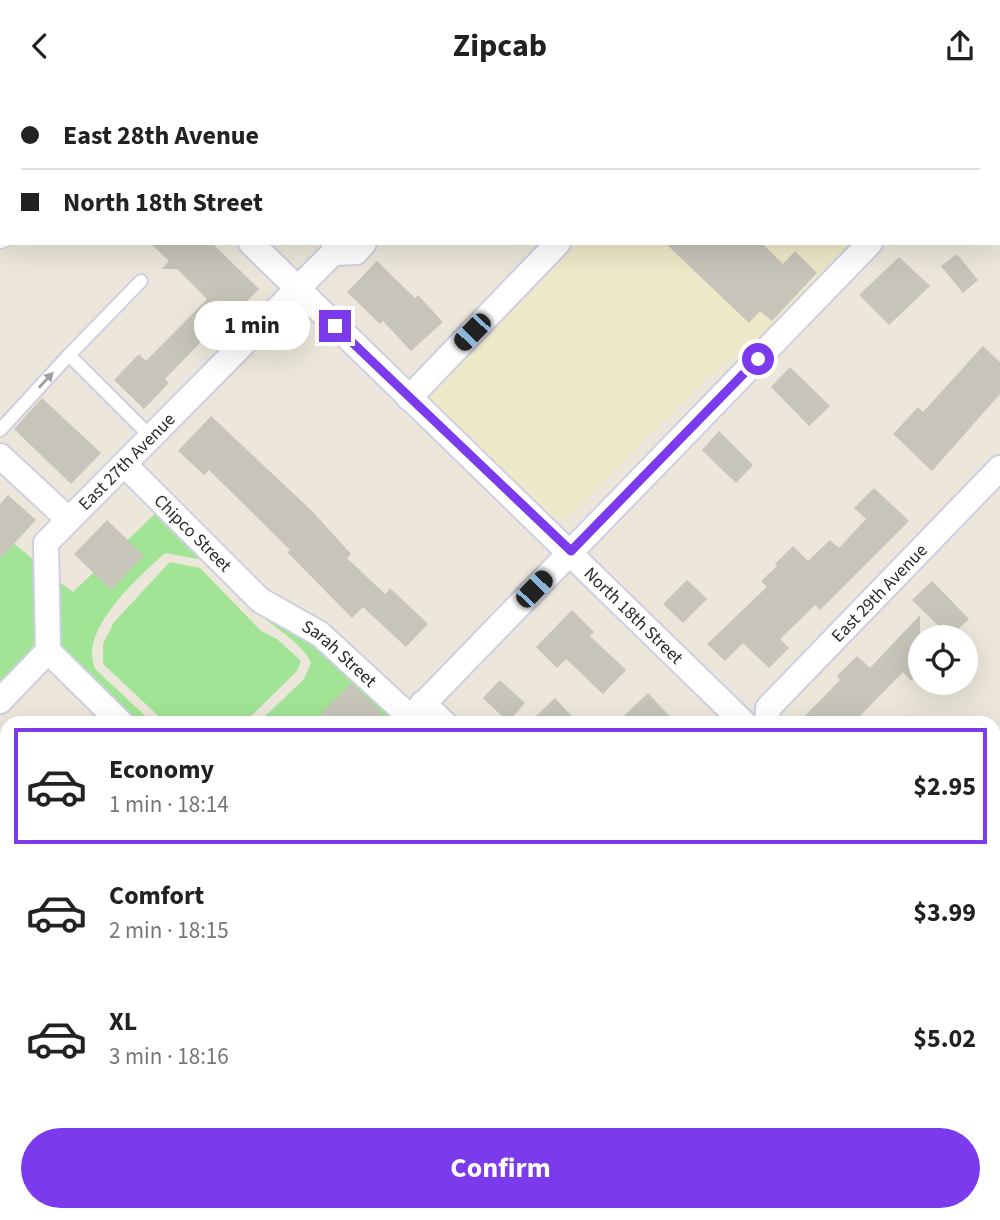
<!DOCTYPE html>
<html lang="en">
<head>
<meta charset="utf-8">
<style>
	body { margin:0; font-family:"Source Sans 3",sans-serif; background:#f2f2f2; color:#222; height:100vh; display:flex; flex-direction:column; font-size:26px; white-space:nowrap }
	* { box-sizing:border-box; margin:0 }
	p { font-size:23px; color:#767676 }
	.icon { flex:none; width:38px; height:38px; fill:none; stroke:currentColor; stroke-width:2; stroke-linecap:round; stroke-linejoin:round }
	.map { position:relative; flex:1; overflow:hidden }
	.side { position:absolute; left:0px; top:625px; width:1001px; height:506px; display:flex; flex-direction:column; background:#fff; border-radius:21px 21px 0 0; box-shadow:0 7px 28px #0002 }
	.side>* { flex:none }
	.guide { position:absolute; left:0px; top:0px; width:1001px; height:154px; box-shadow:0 7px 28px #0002; display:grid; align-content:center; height:154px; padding:0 21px; background:#fff }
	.tools { position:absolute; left:908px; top:534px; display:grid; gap:14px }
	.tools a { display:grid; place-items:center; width:70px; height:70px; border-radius:50%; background:#fff; box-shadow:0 7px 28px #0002; font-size:35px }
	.end { position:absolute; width:32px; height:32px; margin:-16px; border:9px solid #7c3aed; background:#fff; box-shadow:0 0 0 4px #fff }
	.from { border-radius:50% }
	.bubble { position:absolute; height:49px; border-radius:24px; background:#fff; box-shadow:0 7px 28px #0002; font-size:23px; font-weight:700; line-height:49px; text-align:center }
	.car { position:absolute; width:21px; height:42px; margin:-21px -10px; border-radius:9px; box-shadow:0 0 5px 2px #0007; background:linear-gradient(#222 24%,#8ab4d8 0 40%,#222 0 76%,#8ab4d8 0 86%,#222 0) }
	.guide b { display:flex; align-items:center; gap:24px; height:66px; font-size:26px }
	.guide b+b { border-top:2px solid #e0e0e0 }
	.guide i { width:18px; height:18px; background:#222 }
	ul { padding:12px 0 0; list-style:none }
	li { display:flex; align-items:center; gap:21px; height:116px; margin:0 14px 10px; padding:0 7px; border:4px solid transparent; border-radius:0px }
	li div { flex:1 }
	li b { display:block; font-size:26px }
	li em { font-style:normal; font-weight:700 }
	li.selected { border-color:#7c3aed }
	li>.icon { width:63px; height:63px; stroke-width:1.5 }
	.cta { display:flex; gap:14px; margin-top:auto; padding:14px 21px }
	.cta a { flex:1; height:80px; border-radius:42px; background:#7c3aed; color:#fff; font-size:28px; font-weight:700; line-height:80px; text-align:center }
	header { display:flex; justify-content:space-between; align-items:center; height:91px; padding:0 21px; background:#fff; font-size:32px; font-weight:700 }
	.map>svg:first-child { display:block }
	.education { fill:#eee9c9 }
	.green { fill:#a1e495 }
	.building { fill:#c7c4ba }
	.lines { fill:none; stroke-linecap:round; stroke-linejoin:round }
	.service-casing { stroke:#cfcfe2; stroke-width:16 }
	.minor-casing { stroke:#cfcfe2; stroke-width:28 }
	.tertiary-casing { stroke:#cfcfe2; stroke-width:33 }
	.service { stroke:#fff; stroke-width:12 }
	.minor { stroke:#fff; stroke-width:24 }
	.tertiary { stroke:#fff; stroke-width:30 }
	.oneway { fill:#9f9f9f }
	.route { stroke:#7c3aed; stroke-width:9 }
	.labels { text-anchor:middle; stroke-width:5; stroke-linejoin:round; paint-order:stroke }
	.street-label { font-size:18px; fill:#292929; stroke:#fff }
</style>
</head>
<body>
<header><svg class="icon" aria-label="back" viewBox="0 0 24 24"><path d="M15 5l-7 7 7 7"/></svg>Zipcab<svg class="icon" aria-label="share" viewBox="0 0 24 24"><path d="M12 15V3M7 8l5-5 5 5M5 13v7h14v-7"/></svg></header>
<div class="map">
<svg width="1000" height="1129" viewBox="0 0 1000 1129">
	<rect width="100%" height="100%" fill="#ece7da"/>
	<g class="education">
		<path d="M 587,0 L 963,0 L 964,2 L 589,2 Z"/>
		<path d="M 580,152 L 857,152 L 761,250 L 706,287 L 567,427 L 548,426 L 429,305 Z"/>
		<path d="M 1000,945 L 1000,1129 L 820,1129 L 826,1124 L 994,1124 L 994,951 Z"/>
	</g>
	<g class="green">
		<path d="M 157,421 L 204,469 L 165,462 C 140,485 74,542 97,580 L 153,632 L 136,632 L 59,556 L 58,490 L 73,501 Z"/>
		<path d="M 0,441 L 35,470 L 37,555 L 0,593 Z"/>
		<path d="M 170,471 L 200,477 L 261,540 L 277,548 L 301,570 L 297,580 L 244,632 L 166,632 L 103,573 L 103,553 L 114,531 Z"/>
		<path d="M 250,516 L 261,525 L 263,523 L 314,552 L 394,626 L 389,632 L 258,632 L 304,588 L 311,572 C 305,553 266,531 250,516 Z"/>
		<path d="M 7,654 L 7,825 L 0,819 L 0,661 Z"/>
	</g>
	<g class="building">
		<path d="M 150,152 L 212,152 L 259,198 L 228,229 L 225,226 L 165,288 L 169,292 L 144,318 L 114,289 L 139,263 L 146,270 L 207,208 L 177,178 L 161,178 L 169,170 Z"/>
		<path d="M 665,152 L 762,152 L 783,173 L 795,160 L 817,182 L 772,230 L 760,220 L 749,232 Z"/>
		<path d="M 957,163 L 978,189 L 963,202 L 941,175 Z"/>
		<path d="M 899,166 L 930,195 L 889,234 L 859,204 Z"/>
		<path d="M 377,170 L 415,207 L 418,204 L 443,231 L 411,260 L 383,230 L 380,233 L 347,201 Z"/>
		<path d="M 983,255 L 1000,271 L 1000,303 L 932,380 L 893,343 L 918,316 L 923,321 Z"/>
		<path d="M 790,276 L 830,315 L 809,335 L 771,296 Z"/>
		<path d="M 42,307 L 101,362 L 71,393 L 14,338 Z"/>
		<path d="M 211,325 L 312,420 L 351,463 L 347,467 L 385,503 L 390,497 L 428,533 L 406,556 L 363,516 L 352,527 L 287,461 L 290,459 L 209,379 L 204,384 L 178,360 Z"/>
		<path d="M 719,340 L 753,374 L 736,392 L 702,359 Z"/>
		<path d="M 874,397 L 909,430 L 820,519 L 815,514 L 780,548 L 789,557 L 769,577 L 743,552 L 725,570 L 707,553 L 767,496 L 761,490 L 777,475 L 775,473 L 793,455 L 808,470 L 830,449 L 839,457 L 866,428 L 854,417 Z"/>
		<path d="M 8,404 L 36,429 L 0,468 L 0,413 Z"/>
		<path d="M 107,429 L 144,465 L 111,499 L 74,463 Z"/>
		<path d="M 687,489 L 707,508 L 683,532 L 663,513 Z"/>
		<path d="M 932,490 L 969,528 L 950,546 L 912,509 Z"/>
		<path d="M 572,519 L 594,541 L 590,545 L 626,579 L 603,603 L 566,568 L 557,577 L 536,556 Z"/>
		<path d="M 920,524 L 920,580 L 911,590 L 903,581 L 853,632 L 798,632 L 840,589 L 837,585 L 857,565 L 870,577 Z"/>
		<path d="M 500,589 L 525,612 L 508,631 L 483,607 Z"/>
		<path d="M 351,592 L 382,622 L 372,632 L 312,632 Z"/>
		<path d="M 648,602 L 676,632 L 633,632 L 625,624 Z"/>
		<path d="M 555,607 L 578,632 L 529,632 Z"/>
	</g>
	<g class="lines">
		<defs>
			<g id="service">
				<path d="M 565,0 L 567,2"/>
				<path d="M 313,2 L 315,0"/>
				<path d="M 69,264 L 141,190"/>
				<path d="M 0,339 L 69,264 L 152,347"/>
			</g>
			<g id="minor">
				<path d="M 95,0 L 97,2"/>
				<path d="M 984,0 L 985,2"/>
				<path d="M 999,19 L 1000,18"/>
				<path id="s1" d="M 251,152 L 744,632"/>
				<path d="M 333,162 L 356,161 L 364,152"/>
				<path d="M 409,307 L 558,152"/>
				<path d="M 0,365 L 68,428"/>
				<path id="s2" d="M 125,374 L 260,509 L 320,543 L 410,626"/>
				<path d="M 48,560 L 121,632"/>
				<path id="s3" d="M 0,610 L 48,560 L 46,452 L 333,162 L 334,152"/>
				<path d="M 423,612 L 444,632"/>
				<path d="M 405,632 L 870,152"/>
				<path id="s4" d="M 767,632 L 768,617 L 1000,377"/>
				<path d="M 994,873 L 1000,878"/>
				<path d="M 0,950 L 7,957"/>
				<path d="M 0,1063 L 7,1055"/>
				<path d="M 181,1124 L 186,1129"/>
				<path d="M 660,1124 L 665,1129"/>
				<path d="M 345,1129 L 353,1124"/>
			</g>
			<g id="tertiary">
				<path d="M 137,2 L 139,0"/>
				<path d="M 0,142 L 2,141"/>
				<path d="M 994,908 L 1000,902"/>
				<path d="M 783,1129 L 789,1124"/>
			</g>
		</defs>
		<use href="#service" class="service-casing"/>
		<use href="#minor" class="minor-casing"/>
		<use href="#tertiary" class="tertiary-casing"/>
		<use href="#service" class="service"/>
		<use href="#minor" class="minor"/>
		<use href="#tertiary" class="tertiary"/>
	</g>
	<defs><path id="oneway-solid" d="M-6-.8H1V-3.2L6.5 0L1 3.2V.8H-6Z" transform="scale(1.75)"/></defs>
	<use class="oneway" href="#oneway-solid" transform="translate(46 289) rotate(-47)"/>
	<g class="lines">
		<path class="route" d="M 335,235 L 571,460 L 758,268"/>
	</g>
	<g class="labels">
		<g class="street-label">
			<text dy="6" stroke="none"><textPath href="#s3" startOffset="292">East 27th Avenue</textPath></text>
			<text dy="6" stroke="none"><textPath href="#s2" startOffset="96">Chipco Street</textPath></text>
			<text dy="6" stroke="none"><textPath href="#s4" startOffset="175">East 29th Avenue</textPath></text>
			<text dy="6" stroke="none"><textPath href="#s1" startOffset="534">North 18th Street</textPath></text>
			<text dy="6" stroke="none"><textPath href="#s2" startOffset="287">Sarah Street</textPath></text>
		</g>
	</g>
</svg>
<div class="tools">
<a><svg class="icon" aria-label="locate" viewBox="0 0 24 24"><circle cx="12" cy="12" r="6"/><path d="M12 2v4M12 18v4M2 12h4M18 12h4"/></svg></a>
</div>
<i class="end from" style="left:758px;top:268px"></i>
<i class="end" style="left:335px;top:235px"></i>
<div class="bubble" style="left:194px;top:210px;width:116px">1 min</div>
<i class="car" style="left:472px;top:241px;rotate:224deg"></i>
<i class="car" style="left:534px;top:498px;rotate:44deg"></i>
<div class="guide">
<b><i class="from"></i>East 28th Avenue</b>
<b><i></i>North 18th Street</b>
</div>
<section class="side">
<ul>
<li class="selected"><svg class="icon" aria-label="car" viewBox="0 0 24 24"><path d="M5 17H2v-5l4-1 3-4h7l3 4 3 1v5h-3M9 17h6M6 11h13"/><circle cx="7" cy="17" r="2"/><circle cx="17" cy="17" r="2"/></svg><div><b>Economy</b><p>1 min · 18:14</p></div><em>$2.95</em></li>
<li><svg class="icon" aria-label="car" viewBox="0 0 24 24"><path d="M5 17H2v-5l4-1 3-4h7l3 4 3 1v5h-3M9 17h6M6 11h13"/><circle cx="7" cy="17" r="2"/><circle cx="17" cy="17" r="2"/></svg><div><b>Comfort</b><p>2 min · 18:15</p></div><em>$3.99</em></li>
<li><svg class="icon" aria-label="car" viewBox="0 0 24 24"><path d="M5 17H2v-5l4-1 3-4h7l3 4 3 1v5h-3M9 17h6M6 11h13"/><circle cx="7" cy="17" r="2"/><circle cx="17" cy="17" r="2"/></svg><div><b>XL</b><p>3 min · 18:16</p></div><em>$5.02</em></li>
</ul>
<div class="cta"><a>Confirm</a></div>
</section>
</div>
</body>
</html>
